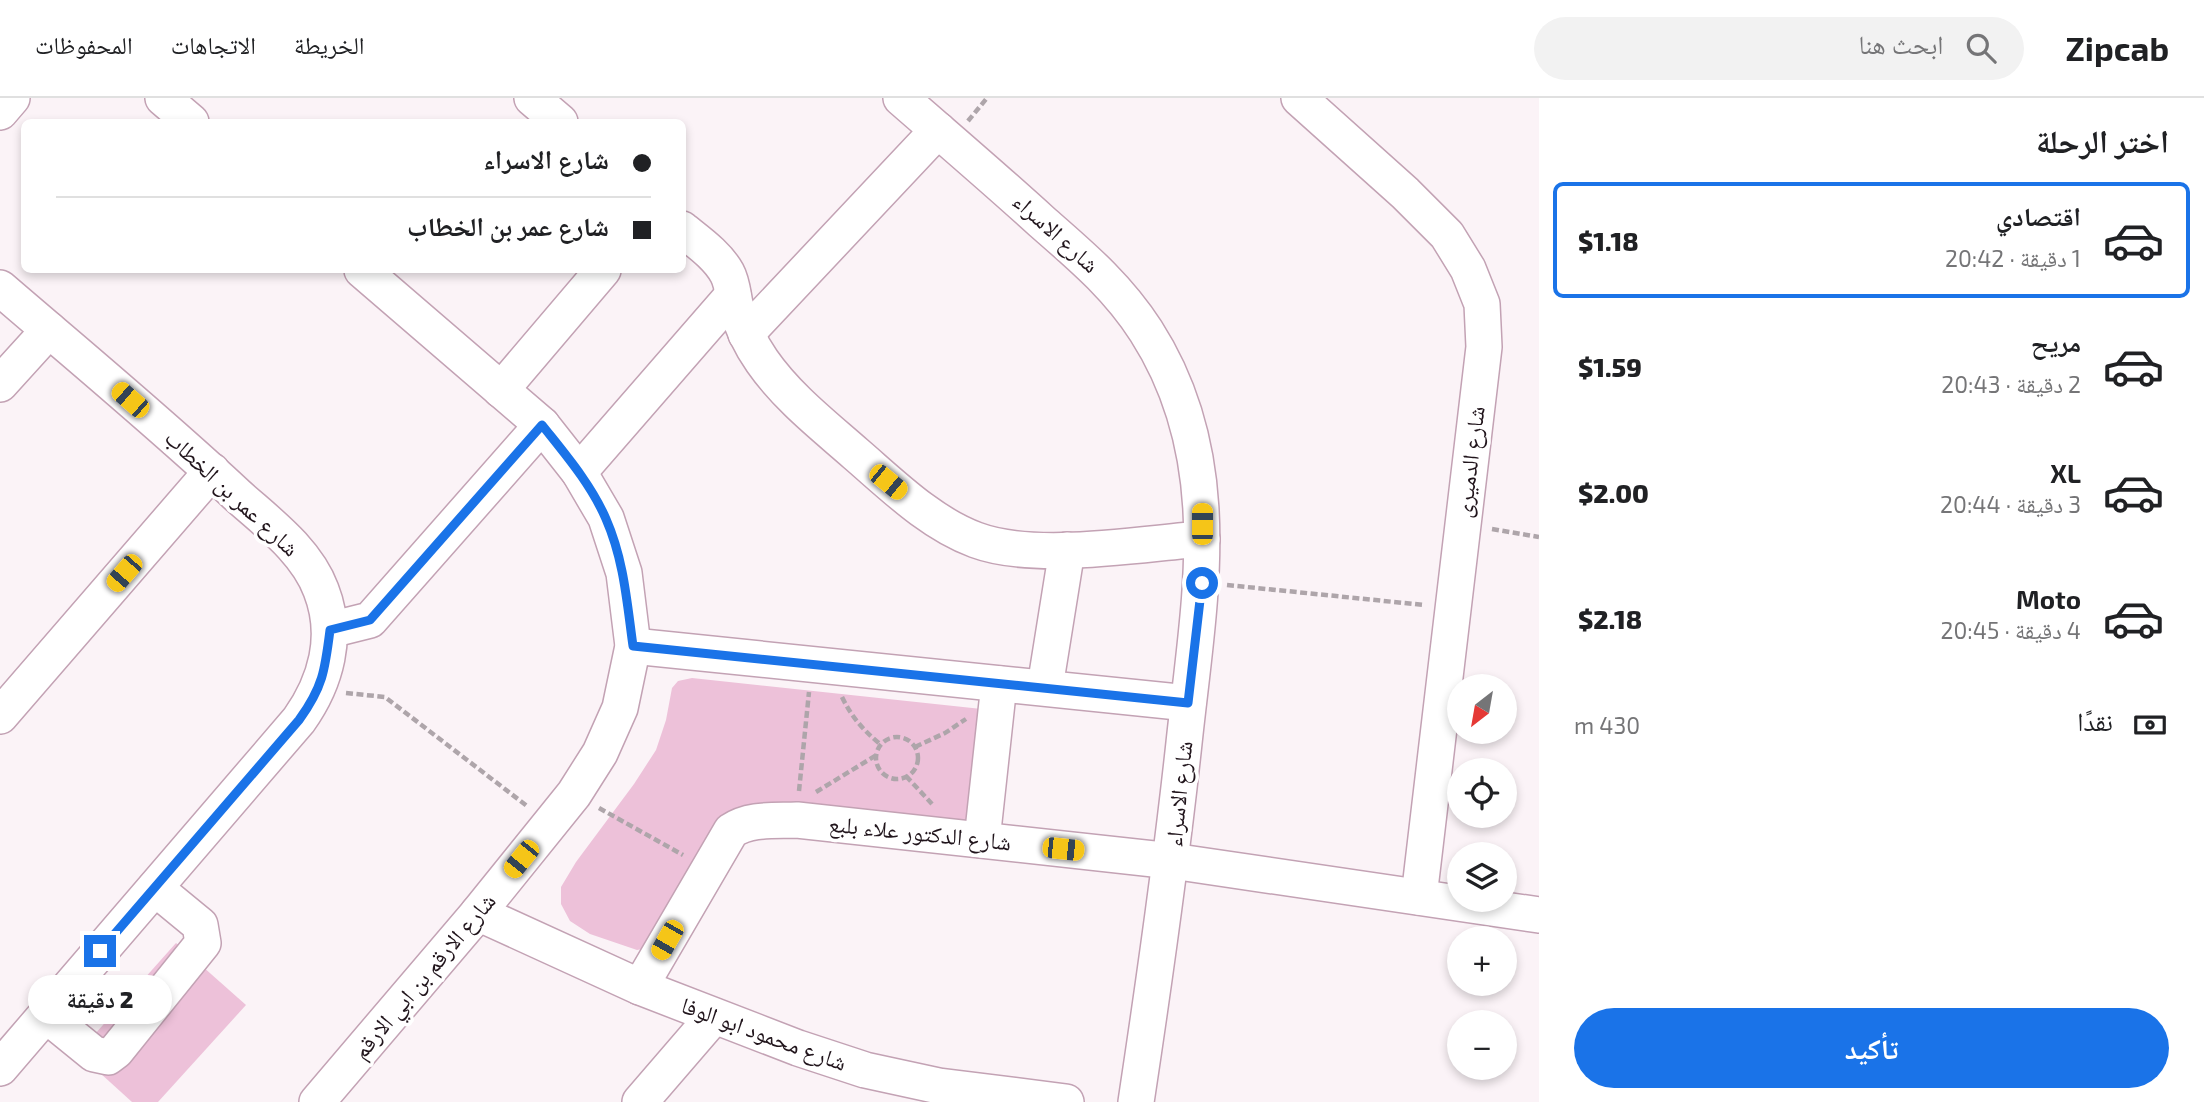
<!DOCTYPE html>
<html lang="ar">
<head>
<meta charset="utf-8">
<style>
	body { margin:0; font-family:"Exo 2","Noto Naskh Arabic",sans-serif; background:#f2f2f2; color:#202124; direction:rtl; height:100vh; display:flex; flex-direction:column; font-size:26px; white-space:nowrap }
	* { box-sizing:border-box; margin:0 }
	p { font-size:23px; color:#757577 }
	.icon { flex:none; width:38px; height:38px; fill:none; stroke:currentColor; stroke-width:2; stroke-linecap:round; stroke-linejoin:round }
	.map { position:relative; flex:1; overflow:hidden; direction:ltr }
	.details { display:flex; flex-direction:column; background:#fff; width:665px }
	.details>* { flex:none }
	.banner { position:absolute; left:21px; top:21px; width:665px; height:154px; border-radius:10px; box-shadow:0 4px 10px #0003; direction:rtl; display:grid; align-content:center; height:154px; padding:0 35px; background:#fff }
	.needle { width:46px; rotate:211deg }
	.fabs { position:absolute; left:1447px; top:576px; display:grid; gap:14px }
	.fabs a { display:grid; place-items:center; width:70px; height:70px; border-radius:50%; background:#fff; box-shadow:0 4px 10px #0003; font-size:35px }
	.end { position:absolute; width:32px; height:32px; margin:-16px; border:9px solid #1a73e8; background:#fff; box-shadow:0 0 0 4px #fff }
	.from { border-radius:50% }
	.bubble { position:absolute; height:49px; border-radius:24px; background:#fff; box-shadow:0 4px 10px #0003; font-size:23px; font-weight:800; line-height:49px; text-align:center; direction:rtl }
	.car { position:absolute; width:21px; height:42px; margin:-21px -10px; border-radius:9px; box-shadow:0 0 5px 2px #0007; background:linear-gradient(#f5c518 24%,#345 0 40%,#f5c518 0 76%,#345 0 86%,#f5c518 0) }
	.banner b { display:flex; align-items:center; gap:24px; height:66px; font-size:26px }
	.banner b+b { border-top:2px solid #e0e0e0 }
	.banner i { width:18px; height:18px; background:#202124 }
	ul { padding:0; list-style:none }
	li { display:flex; align-items:center; gap:21px; height:116px; margin:0 14px 10px; padding:0 21px; border:4px solid transparent; border-radius:10px }
	li div { flex:1 }
	li b { display:block; font-size:26px }
	li em { font-style:normal; font-weight:800 }
	li.current { border-color:#1a73e8 }
	li>.icon { width:63px; height:63px; stroke-width:1.5 }
	h2 { padding:0 35px; font-size:32px; line-height:84px }
	.pay { display:flex; align-items:center; gap:18px; height:77px; padding:0 35px; font-size:26px }
	.pay p { margin-inline-start:auto }
	.button { display:flex; gap:14px; margin-top:auto; padding:14px 35px }
	.button a { flex:1; height:80px; border-radius:42px; background:#1a73e8; color:#fff; font-size:28px; font-weight:800; line-height:80px; text-align:center }
	header { display:flex; align-items:center; gap:42px; box-sizing:border-box; height:98px; padding:0 35px; background:#fff; border-bottom:2px solid #e0e0e0 }
	header strong { font-size:33px }
	nav { display:flex; gap:38px; margin-inline-start:auto; font-size:24px }
	.search { width:490px; height:63px; background:#f2f2f2; display:flex; align-items:center; gap:18px; box-sizing:border-box; padding:0 24px; border-radius:38px; color:#757577; font-size:26px }
	main { display:flex; flex:1; min-height:0 }
	.map>svg:first-child { display:block }
	.green { fill:#edc1d9 }
	.lines { fill:none; stroke-linecap:round; stroke-linejoin:round }
	.minor-casing { stroke:#c3a2b4; stroke-width:38 }
	.path { stroke:#aea5aa; stroke-width:4.5; stroke-dasharray:7 3.5; stroke-linecap:butt }
	.minor { stroke:#fff; stroke-width:35 }
	.route { stroke:#1a73e8; stroke-width:9 }
	.labels { text-anchor:middle; stroke-width:7; stroke-linejoin:round; paint-order:stroke }
	.street-label { font-size:23px; fill:#21151c; stroke:#fff }
</style>
</head>
<body>
<header>
<strong>Zipcab</strong>
<div class="search"><svg class="icon" aria-label="search" viewBox="0 0 24 24"><circle cx="10" cy="10" r="6"/><path d="M15 15l6 6"/></svg>ابحث هنا</div>
<nav><a>الخريطة</a><a>الاتجاهات</a><a>المحفوظات</a></nav>
</header>
<main>
<section class="details">
<h2>اختر الرحلة</h2>
<ul>
<li class="current"><svg class="icon" aria-label="car" viewBox="0 0 24 24"><path d="M5 17H2v-5l4-1 3-4h7l3 4 3 1v5h-3M9 17h6M6 11h13"/><circle cx="7" cy="17" r="2"/><circle cx="17" cy="17" r="2"/></svg><div><b>اقتصادي</b><p>1 دقيقة · 20:42</p></div><em>$1.18</em></li>
<li><svg class="icon" aria-label="car" viewBox="0 0 24 24"><path d="M5 17H2v-5l4-1 3-4h7l3 4 3 1v5h-3M9 17h6M6 11h13"/><circle cx="7" cy="17" r="2"/><circle cx="17" cy="17" r="2"/></svg><div><b>مريح</b><p>2 دقيقة · 20:43</p></div><em>$1.59</em></li>
<li><svg class="icon" aria-label="car" viewBox="0 0 24 24"><path d="M5 17H2v-5l4-1 3-4h7l3 4 3 1v5h-3M9 17h6M6 11h13"/><circle cx="7" cy="17" r="2"/><circle cx="17" cy="17" r="2"/></svg><div><b>XL</b><p>3 دقيقة · 20:44</p></div><em>$2.00</em></li>
<li><svg class="icon" aria-label="car" viewBox="0 0 24 24"><path d="M5 17H2v-5l4-1 3-4h7l3 4 3 1v5h-3M9 17h6M6 11h13"/><circle cx="7" cy="17" r="2"/><circle cx="17" cy="17" r="2"/></svg><div><b>Moto</b><p>4 دقيقة · 20:45</p></div><em>$2.18</em></li>
</ul>
<div class="pay"><svg class="icon" aria-label="cash" viewBox="0 0 24 24"><path d="M3 7h18v10H3z"/><circle cx="12" cy="12" r="2"/></svg>نقدًا<p>430 m</p></div>
<div class="button"><a>تأكيد</a></div>
</section>
<div class="map">
<svg width="1539" height="1004" viewBox="0 0 1539 1004">
	<rect width="100%" height="100%" fill="#fbf3f7"/>
	<g class="green">
		<path d="M 692,580 L 991,612 L 976,726 L 774,705 L 653,849 L 637,852 L 590,836 L 570,823 L 561,806 L 561,789 L 576,764 L 634,686 L 656,652 L 666,622 L 672,590 L 678,583 Z"/>
		<path d="M 176,845 L 246,907 L 158,1004 L 132,1004 L 78,955 Z"/>
	</g>
	<g class="lines">
		<defs>
			<g id="minor">
				<path d="M 163,0 L 191,24"/>
				<path d="M 532,0 L 560,24"/>
				<path d="M 901,0 C 948,41 995,81 1041,123 C 1081,158 1117,188 1146,233 C 1229,362 1199,503 1184,645 C 1171,766 1154,885 1136,1004"/>
				<path d="M 1299,0 L 1405,95 L 1447,137 L 1468,171 L 1482,206 L 1484,249 L 1419,799"/>
				<path d="M 0,14 L 12,0"/>
				<path d="M 682,131 C 698,144 717,157 727,175 C 732,184 733,196 735,206 C 741,226 750,246 762,263 C 787,299 823,327 856,356 C 892,387 930,425 976,442 C 1035,464 1138,446 1202,441"/>
				<path d="M 0,190 C 79,258 160,325 237,397 C 267,424 306,452 321,492 C 339,538 326,584 299,622 L 0,970"/>
				<path d="M 746,236 L 938,32"/>
				<path d="M 0,286 L 49,232"/>
				<path d="M 501,292 L 603,172"/>
				<path d="M 579,374 L 733,197"/>
				<path d="M 330,532 L 370,522 L 542,327"/>
				<path d="M 633,548 L 1188,605"/>
				<path d="M 1045,589 L 1067,452"/>
				<path d="M 0,618 L 212,373"/>
				<path d="M 982,742 L 999,586"/>
				<path d="M 478,815 L 640,889 L 798,950 L 865,972 L 939,988 L 1066,1004"/>
				<path d="M 640,889 L 731,733 C 750,720 775,723 797,722 L 1172,763 L 1539,817"/>
				<path d="M 46,917 L 94,956 L 108,959 L 116,953 L 203,845 L 200,827 L 155,790"/>
				<path d="M 317,1004 L 478,815 L 574,696 L 600,655 L 620,610 L 633,548 L 624,475 L 606,420 L 579,374 L 542,327 L 362,172"/>
				<path d="M 640,1004 L 714,918"/>
			</g>
		</defs>
		<use href="#minor" class="minor-casing"/>
		<g class="path">
			<path d="M 968,23 L 987,0"/>
			<path d="M 1492,431 L 1539,439"/>
			<path d="M 1227,487 L 1424,507"/>
			<path d="M 346,595 L 385,599 L 527,708"/>
			<path d="M 842,599 C 851,618 863,632 880,646"/>
			<circle cx="897" cy="660" r="21"/>
			<path d="M 915,649 L 945,635 L 966,621"/>
			<path d="M 906,678 L 932,706"/>
			<path d="M 799,693 L 809,594"/>
			<path d="M 816,694 L 875,658"/>
			<path d="M 599,710 L 683,757"/>
		</g>
		<use href="#minor" class="minor"/>
	</g>
	<g class="lines">
		<path class="route" d="M 100,853 L 299,622 C 323,589 325,572 330,532 L 370,522 L 542,327 C 565,356 591,386 606,421 C 624,462 627,505 633,548 L 1188,605 L 1202,485"/>
	</g>
	<g class="labels">
		<g class="street-label">
			<text transform="translate(1056 135) rotate(42)" y="8">شارع الاسراء</text>
			<text transform="translate(1470 364) rotate(-83)" y="8">شارع الدميرى</text>
			<text transform="translate(232 395) rotate(43)" y="8">شارع عمر بن الخطاب</text>
			<text transform="translate(1179 696) rotate(-84)" y="8">شارع الاسراء</text>
			<text transform="translate(920 735) rotate(6)" y="8">شارع الدكتور علاء بلبع</text>
			<text transform="translate(424 878) rotate(-50)" y="8">شارع الارقم بن ابي الارقم</text>
			<text transform="translate(764 936) rotate(20)" y="8">شارع محمود ابو الوفا</text>
		</g>
	</g>
</svg>
<div class="fabs">
<a><svg class="needle" viewBox="-14 -14 28 28"><path d="M0-13l5 13h-10z" fill="#e53935"/><path d="M0 13l5-13h-10z" fill="#757577"/></svg></a>
<a><svg class="icon" aria-label="locate" viewBox="0 0 24 24"><circle cx="12" cy="12" r="6"/><path d="M12 2v4M12 18v4M2 12h4M18 12h4"/></svg></a>
<a><svg class="icon" aria-label="layers" viewBox="0 0 24 24"><path d="M12 4l9 5-9 5-9-5zM3 14l9 5 9-5"/></svg></a>
<a>+</a>
<a>−</a>
</div>
<i class="end from" style="left:1202px;top:485px"></i>
<i class="end" style="left:100px;top:853px"></i>
<div class="bubble" style="left:28px;top:877px;width:144px">2 دقيقة</div>
<i class="car" style="left:130px;top:302px;rotate:311deg"></i>
<i class="car" style="left:888px;top:384px;rotate:129deg"></i>
<i class="car" style="left:1202px;top:426px;rotate:0deg"></i>
<i class="car" style="left:124px;top:475px;rotate:221deg"></i>
<i class="car" style="left:1063px;top:751px;rotate:96deg"></i>
<i class="car" style="left:521px;top:761px;rotate:219deg"></i>
<i class="car" style="left:667px;top:842px;rotate:210deg"></i>
<div class="banner">
<b><i class="from"></i>شارع الاسراء</b>
<b><i></i>شارع عمر بن الخطاب</b>
</div>
</div>
</main>
</body>
</html>
